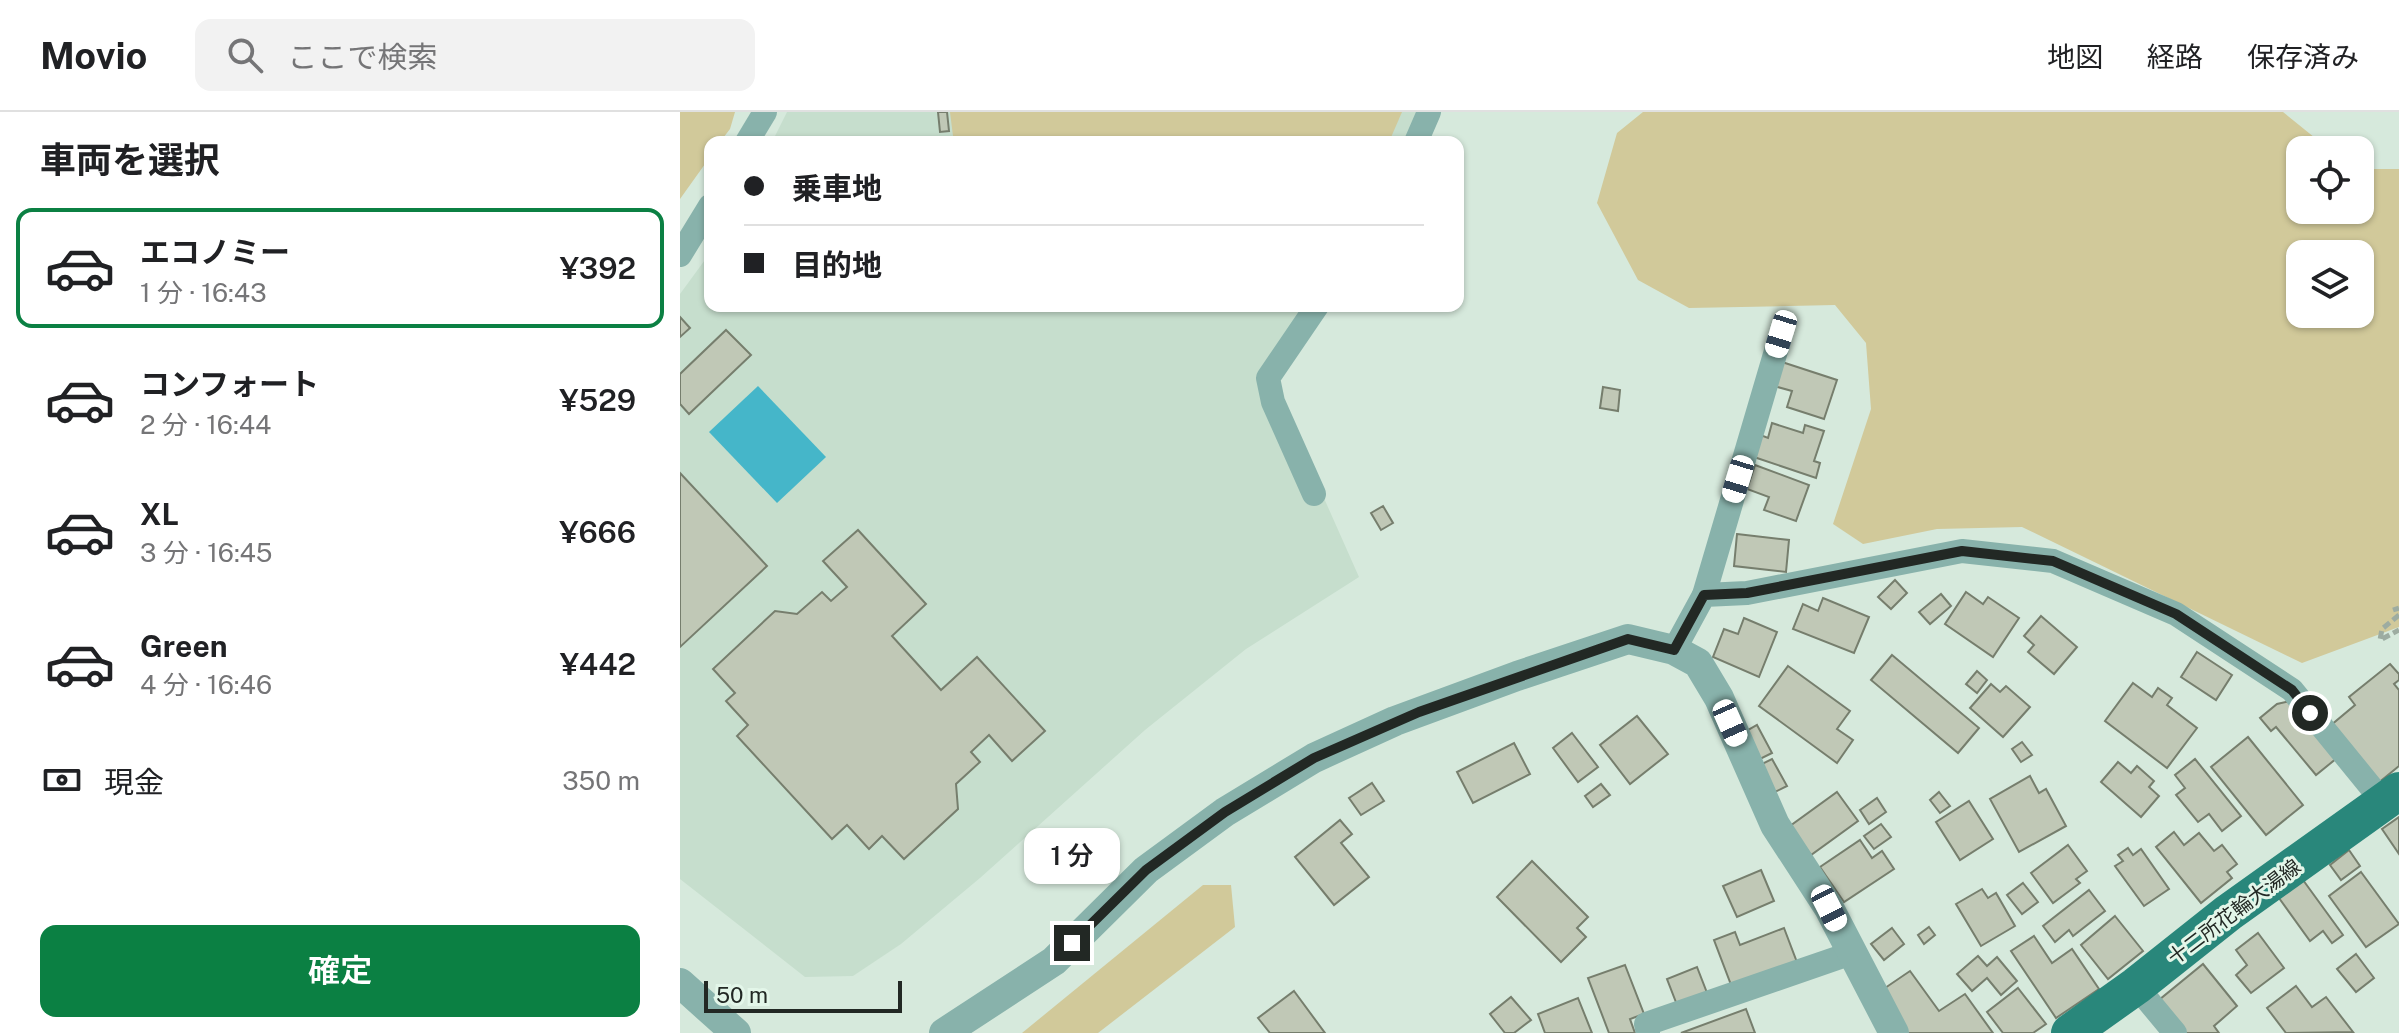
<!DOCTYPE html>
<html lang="ja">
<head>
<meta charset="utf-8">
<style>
	body { margin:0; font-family:"Public Sans","Noto Sans JP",sans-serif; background:#f2f2f2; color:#202124; height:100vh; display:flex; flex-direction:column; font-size:30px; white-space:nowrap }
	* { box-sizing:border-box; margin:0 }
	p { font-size:26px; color:#757577 }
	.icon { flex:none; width:44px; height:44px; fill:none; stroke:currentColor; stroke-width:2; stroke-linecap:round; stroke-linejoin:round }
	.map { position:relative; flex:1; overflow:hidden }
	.details { display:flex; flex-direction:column; background:#fff; width:680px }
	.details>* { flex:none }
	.banner { position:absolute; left:24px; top:24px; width:760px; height:176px; border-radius:16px; box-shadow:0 2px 6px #0004; display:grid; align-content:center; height:176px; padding:0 40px; background:#fff }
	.buttons { position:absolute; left:1606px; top:24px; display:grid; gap:16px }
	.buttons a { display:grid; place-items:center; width:88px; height:88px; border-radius:16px; background:#fff; box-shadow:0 2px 6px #0004; font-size:40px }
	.scale { position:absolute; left:24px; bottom:20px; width:198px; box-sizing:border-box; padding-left:8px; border:4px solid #222824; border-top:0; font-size:22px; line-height:28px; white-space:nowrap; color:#222824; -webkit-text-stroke:6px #e3f6e9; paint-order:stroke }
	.end { position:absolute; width:36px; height:36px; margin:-18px; border:10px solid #222824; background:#fff; box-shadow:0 0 0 4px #fff }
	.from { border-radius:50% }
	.bubble { position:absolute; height:56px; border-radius:16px; background:#fff; box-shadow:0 2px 6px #0004; font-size:26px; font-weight:600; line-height:56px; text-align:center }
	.car { position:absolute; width:24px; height:48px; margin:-24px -12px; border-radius:10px; box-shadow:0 0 6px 2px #0007; background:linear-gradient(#fff 24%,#345 0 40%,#fff 0 76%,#345 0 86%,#fff 0) }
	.banner b { display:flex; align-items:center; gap:28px; height:76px; font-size:30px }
	.banner b+b { border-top:2px solid #e0e0e0 }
	.banner i { width:20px; height:20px; background:#202124 }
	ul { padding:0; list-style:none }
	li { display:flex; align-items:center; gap:24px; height:120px; margin:0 16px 12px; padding:0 24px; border:4px solid transparent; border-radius:16px }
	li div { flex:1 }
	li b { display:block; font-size:30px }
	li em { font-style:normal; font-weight:600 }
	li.on { border-color:#0b8043 }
	li>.icon { width:72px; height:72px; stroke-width:1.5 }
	h2 { padding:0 40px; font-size:36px; line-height:96px }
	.pay { display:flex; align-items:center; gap:20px; height:88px; padding:0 40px; font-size:30px }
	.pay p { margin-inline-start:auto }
	.cta { display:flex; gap:16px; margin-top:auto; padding:16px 40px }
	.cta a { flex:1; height:92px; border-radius:16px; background:#0b8043; color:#fff; font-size:32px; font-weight:600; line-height:92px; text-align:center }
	header { display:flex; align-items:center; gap:48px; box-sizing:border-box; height:112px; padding:0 40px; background:#fff; border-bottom:2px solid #e0e0e0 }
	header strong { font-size:38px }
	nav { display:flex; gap:44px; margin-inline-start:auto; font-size:28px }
	.search { width:560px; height:72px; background:#f2f2f2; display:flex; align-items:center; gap:20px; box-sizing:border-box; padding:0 28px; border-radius:16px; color:#757577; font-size:30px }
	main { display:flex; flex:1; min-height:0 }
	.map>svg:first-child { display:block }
	.built { fill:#c6decd }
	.green { fill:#d1c99a; fill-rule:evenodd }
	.water { fill:#45b6c9 }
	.building { fill:#c0c8b6; stroke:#767e6d; stroke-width:2 }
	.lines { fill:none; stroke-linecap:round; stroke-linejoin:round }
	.path { stroke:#9daca1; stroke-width:5; stroke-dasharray:8 4; stroke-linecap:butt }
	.minor { stroke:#88b2ab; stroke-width:24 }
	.tertiary { stroke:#88b2ab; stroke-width:30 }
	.primary { stroke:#29877b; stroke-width:38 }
	.route { stroke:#222824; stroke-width:10 }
	.labels { text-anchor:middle; stroke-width:6; stroke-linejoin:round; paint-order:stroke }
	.street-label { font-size:20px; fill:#222824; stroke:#e3f6e9 }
</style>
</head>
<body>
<header>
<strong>Movio</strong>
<div class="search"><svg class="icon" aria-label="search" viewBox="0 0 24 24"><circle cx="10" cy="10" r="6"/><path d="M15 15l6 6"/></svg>ここで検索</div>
<nav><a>地図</a><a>経路</a><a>保存済み</a></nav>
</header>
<main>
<section class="details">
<h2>車両を選択</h2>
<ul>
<li class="on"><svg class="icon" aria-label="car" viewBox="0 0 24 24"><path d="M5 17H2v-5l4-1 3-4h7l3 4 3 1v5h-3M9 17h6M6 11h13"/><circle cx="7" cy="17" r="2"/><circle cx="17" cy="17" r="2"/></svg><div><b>エコノミー</b><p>1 分 · 16:43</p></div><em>¥392</em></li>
<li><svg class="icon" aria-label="car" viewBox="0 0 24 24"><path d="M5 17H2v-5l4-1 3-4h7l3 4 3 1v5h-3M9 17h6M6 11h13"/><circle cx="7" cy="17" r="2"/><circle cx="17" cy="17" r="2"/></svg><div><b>コンフォート</b><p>2 分 · 16:44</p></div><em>¥529</em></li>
<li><svg class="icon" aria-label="car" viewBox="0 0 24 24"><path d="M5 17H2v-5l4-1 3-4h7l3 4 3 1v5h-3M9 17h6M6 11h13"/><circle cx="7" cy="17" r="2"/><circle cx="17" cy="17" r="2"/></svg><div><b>XL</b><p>3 分 · 16:45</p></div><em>¥666</em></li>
<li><svg class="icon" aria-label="car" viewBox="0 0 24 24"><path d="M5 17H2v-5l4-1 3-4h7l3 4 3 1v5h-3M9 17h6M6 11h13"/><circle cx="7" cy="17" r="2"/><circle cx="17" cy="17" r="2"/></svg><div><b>Green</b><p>4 分 · 16:46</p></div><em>¥442</em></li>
</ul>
<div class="pay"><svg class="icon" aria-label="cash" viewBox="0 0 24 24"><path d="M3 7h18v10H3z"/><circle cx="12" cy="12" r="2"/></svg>現金<p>350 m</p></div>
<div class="cta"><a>確定</a></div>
</section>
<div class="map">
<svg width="1719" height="921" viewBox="0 0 1719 921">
	<rect width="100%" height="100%" fill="#d6e9dc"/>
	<g class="built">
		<path d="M 107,0 L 737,0 L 724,30 L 92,30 Z"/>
		<path d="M 30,141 L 30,194 L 625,194 L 577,264 L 603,294 L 679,465 L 566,537 L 465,618 L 300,766 L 221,832 L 173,864 L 125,865 L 0,767 L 0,182 Z"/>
	</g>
	<g class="green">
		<path d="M 0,0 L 55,0 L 50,17 L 40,30 L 30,30 L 30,45 L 0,87 Z"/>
		<path d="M 270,0 L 722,0 L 709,30 L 283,30 L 273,24 Z"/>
		<path d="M 963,0 L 1603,0 L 1650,38 L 1620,38 L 1620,98 L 1680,98 L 1680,57 L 1719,57 L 1719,515 L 1622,551 L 1342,415 L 1257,417 L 1183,432 L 1153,412 L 1191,297 L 1186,231 L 1155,193 L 1009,196 L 958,168 L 917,91 L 937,21 ZM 1620,142 L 1680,142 L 1680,202 L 1620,202 Z"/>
		<path d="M 523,773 L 551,773 L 555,815 L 418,921 L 342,921 Z"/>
	</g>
	<path class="water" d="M 78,274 L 146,345 L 97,391 L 29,320 Z"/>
	<g class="building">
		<path d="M 258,0 L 267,0 L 269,19 L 260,20 Z"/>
		<path d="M 0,205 L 10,216 L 0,225 Z"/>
		<path d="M 46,218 L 71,243 L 9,302 L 0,292 L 0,262 Z"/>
		<path d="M 1102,250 L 1157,268 L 1144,307 L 1107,295 L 1112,279 L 1094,274 Z"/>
		<path d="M 923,275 L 940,278 L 938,299 L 920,296 Z"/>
		<path d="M 1092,311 L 1123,321 L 1125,313 L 1144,319 L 1134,349 L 1140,351 L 1136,366 L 1071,344 L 1078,322 L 1088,326 Z"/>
		<path d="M 1075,353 L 1129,373 L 1116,409 L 1084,398 L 1089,385 L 1067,377 Z"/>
		<path d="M 0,361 L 87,454 L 0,535 Z"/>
		<path d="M 703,394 L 713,411 L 701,418 L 691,401 Z"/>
		<path d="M 178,418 L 246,492 L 212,524 L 261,578 L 297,545 L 365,619 L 332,649 L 309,623 L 291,640 L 300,650 L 276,672 L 278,697 L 224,747 L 202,724 L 189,737 L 167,713 L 152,727 L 57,624 L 68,613 L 46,589 L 55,581 L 33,557 L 95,499 L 117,502 L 142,480 L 151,489 L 167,475 L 143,449 Z"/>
		<path d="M 1057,422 L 1109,428 L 1106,460 L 1054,454 Z"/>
		<path d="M 1215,468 L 1227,481 L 1211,497 L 1198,485 Z"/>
		<path d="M 1286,480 L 1303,492 L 1308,485 L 1339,506 L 1313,545 L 1265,512 Z"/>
		<path d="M 1261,482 L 1271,494 L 1250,512 L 1239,500 Z"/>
		<path d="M 1143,486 L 1189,505 L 1174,541 L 1113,517 L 1123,492 L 1138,499 Z"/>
		<path d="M 1361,504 L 1397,535 L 1374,562 L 1348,540 L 1354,533 L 1344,524 Z"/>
		<path d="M 1064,506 L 1097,520 L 1079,565 L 1033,545 L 1044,517 L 1058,522 Z"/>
		<path d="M 1517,540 L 1552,563 L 1536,588 L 1501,565 Z"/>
		<path d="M 1212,543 L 1299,616 L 1278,641 L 1191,568 Z"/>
		<path d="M 1710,552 L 1719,562 L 1719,568 L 1714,572 L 1719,578 L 1719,654 L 1697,672 L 1650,614 L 1675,593 L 1669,585 Z"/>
		<path d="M 1108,554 L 1170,599 L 1157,617 L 1173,628 L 1157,651 L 1079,594 Z"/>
		<path d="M 1297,559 L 1307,568 L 1297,581 L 1286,572 Z"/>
		<path d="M 1453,571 L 1472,585 L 1478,576 L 1492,586 L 1487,593 L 1517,616 L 1487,656 L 1425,609 Z"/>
		<path d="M 1311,572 L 1320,580 L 1326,574 L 1350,595 L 1323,625 L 1290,596 Z"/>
		<path d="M 1610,589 L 1657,646 L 1636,663 L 1596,615 L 1591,619 L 1580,606 L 1597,592 Z"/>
		<path d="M 957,604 L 988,642 L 950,672 L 920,633 Z"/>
		<path d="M 1077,613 L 1092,641 L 1078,648 L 1063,621 Z"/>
		<path d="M 892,621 L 918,655 L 898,670 L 873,636 Z"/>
		<path d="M 1568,625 L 1623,693 L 1586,723 L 1531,655 Z"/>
		<path d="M 1342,630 L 1352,643 L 1341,650 L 1332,637 Z"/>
		<path d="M 834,631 L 850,662 L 793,691 L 777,660 Z"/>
		<path d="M 1092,647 L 1107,674 L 1093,681 L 1078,654 Z"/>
		<path d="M 1515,647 L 1561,704 L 1542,719 L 1529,702 L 1518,710 L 1496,683 L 1505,676 L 1495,663 Z"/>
		<path d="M 1438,650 L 1451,661 L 1457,654 L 1474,669 L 1469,675 L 1479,684 L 1461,705 L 1421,670 Z"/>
		<path d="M 1350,664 L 1359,681 L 1366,677 L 1386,714 L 1339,740 L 1310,687 Z"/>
		<path d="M 692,671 L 704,689 L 681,703 L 669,686 Z"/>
		<path d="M 921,672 L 930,683 L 913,695 L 905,684 Z"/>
		<path d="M 1157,680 L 1178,709 L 1131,743 L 1110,714 Z"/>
		<path d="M 1259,680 L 1270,694 L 1260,701 L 1250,688 Z"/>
		<path d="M 1197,686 L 1206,700 L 1189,712 L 1180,698 Z"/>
		<path d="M 1289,689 L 1313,727 L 1280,748 L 1256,710 Z"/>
		<path d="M 1719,705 L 1719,742 L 1702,717 Z"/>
		<path d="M 660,708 L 672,722 L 661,731 L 689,765 L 654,793 L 615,745 Z"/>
		<path d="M 1201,712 L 1211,725 L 1194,737 L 1184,724 Z"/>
		<path d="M 1494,720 L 1504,733 L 1519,721 L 1534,739 L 1542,733 L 1557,752 L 1547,760 L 1552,766 L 1521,791 L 1476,735 Z"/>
		<path d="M 1180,728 L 1192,746 L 1202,739 L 1214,757 L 1164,790 L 1140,755 Z"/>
		<path d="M 1388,733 L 1407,759 L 1396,767 L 1400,771 L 1373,791 L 1351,761 Z"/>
		<path d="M 1448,736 L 1453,743 L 1461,737 L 1489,777 L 1464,794 L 1435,754 L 1443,749 L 1438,743 Z"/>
		<path d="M 1669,738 L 1680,754 L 1661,768 L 1650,753 Z"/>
		<path d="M 852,749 L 908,805 L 897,816 L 906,825 L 881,850 L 817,785 Z"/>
		<path d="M 1081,758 L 1094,789 L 1057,805 L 1043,774 Z"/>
		<path d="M 1681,760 L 1719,812 L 1686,835 L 1649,784 Z"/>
		<path d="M 1623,768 L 1663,823 L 1652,831 L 1643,819 L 1630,829 L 1599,786 Z"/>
		<path d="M 1343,771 L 1358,790 L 1342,802 L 1327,783 Z"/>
		<path d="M 1302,777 L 1308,786 L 1316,781 L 1335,814 L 1301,834 L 1276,792 Z"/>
		<path d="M 1409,778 L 1425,799 L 1393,824 L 1389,818 L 1375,830 L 1363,814 Z"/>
		<path d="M 1435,804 L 1463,839 L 1428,867 L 1401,833 Z"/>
		<path d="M 1249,815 L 1255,823 L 1244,832 L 1238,823 Z"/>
		<path d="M 1104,816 L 1118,853 L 1053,878 L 1034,828 L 1055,820 L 1060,833 Z"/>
		<path d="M 1212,816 L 1224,832 L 1204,848 L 1191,832 Z"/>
		<path d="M 1578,821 L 1604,856 L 1571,881 L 1556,863 L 1567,853 L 1556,838 Z"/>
		<path d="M 1354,824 L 1372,851 L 1392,837 L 1419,877 L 1376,906 L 1331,839 Z"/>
		<path d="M 1676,842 L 1694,866 L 1676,880 L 1657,857 Z"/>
		<path d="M 1298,844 L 1307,854 L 1317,845 L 1337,869 L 1321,883 L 1307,866 L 1292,879 L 1277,862 Z"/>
		<path d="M 1523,852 L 1557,894 L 1534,914 L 1539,921 L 1506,921 L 1479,888 Z"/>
		<path d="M 945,853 L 964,902 L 950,907 L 955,921 L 929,921 L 908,866 Z"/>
		<path d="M 1017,855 L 1029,886 L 999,898 L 987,867 Z"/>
		<path d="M 1230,859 L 1259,899 L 1285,882 L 1313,921 L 1224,921 L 1205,876 Z"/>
		<path d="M 1616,874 L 1632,895 L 1646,885 L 1673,920 L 1606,921 L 1587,896 Z"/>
		<path d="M 1338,876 L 1366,912 L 1353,921 L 1323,921 L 1307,900 Z"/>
		<path d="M 614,879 L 645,921 L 590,921 L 578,906 Z"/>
		<path d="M 831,885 L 851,908 L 834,921 L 825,921 L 810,902 Z"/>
		<path d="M 898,886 L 912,921 L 865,921 L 858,902 Z"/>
		<path d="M 1066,897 L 1075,921 L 1001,921 Z"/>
	</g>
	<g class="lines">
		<g class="path">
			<path d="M 1713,498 L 1719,496"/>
			<path d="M 1719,503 L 1702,517 L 1700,528 L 1719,518"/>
		</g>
		<g class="minor">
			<path d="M 67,30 L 85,0"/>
			<path d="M 736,30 L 749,0"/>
			<path d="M 0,143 L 30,94"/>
			<path d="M 634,382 L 593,290 L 588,266 L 637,194"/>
			<path d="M 1024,483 L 1101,222"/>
			<path d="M 994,538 L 1024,483 L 1067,481 L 1282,439 L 1373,449 L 1496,502 L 1612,578 L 1704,691"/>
			<path d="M 1456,874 L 1495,921"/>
			<path d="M 968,921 L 966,912 L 1172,841"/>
		</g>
		<g class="tertiary">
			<path d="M 0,871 L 56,921"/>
			<path d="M 264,921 L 374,849 L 466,758 L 545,700 L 634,646 L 715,609 L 837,564 L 948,527 L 994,538 L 1018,551 L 1039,586 L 1095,713 L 1149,796 L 1214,921"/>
		</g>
		<path class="primary" d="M 1390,921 L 1456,874 L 1548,801 L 1719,679"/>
	</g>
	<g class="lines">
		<path class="route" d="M 392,831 L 466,758 L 545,700 L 634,646 L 739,600 L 948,527 L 994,538 L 1024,483 L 1067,481 L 1282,439 L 1373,449 L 1496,502 L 1612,578 L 1630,601"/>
	</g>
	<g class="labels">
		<g class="street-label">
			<text transform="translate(1554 800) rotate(-37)" y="7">十二所花輪大湯線</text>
		</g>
	</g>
</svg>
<div class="buttons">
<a><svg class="icon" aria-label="locate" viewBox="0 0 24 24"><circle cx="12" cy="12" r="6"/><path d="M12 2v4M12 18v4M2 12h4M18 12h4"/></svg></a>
<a><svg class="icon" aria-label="layers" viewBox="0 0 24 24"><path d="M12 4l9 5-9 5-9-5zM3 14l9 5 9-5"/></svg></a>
</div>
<div class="scale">50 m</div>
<i class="end from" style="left:1630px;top:601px"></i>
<i class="end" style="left:392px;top:831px"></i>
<div class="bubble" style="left:344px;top:716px;width:96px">1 分</div>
<i class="car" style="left:1101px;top:222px;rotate:197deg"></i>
<i class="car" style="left:1058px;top:367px;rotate:197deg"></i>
<i class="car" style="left:1050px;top:611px;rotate:156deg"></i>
<i class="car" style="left:1149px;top:796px;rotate:153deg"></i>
<div class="banner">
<b><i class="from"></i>乗車地</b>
<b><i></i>目的地</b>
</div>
</div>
</main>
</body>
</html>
